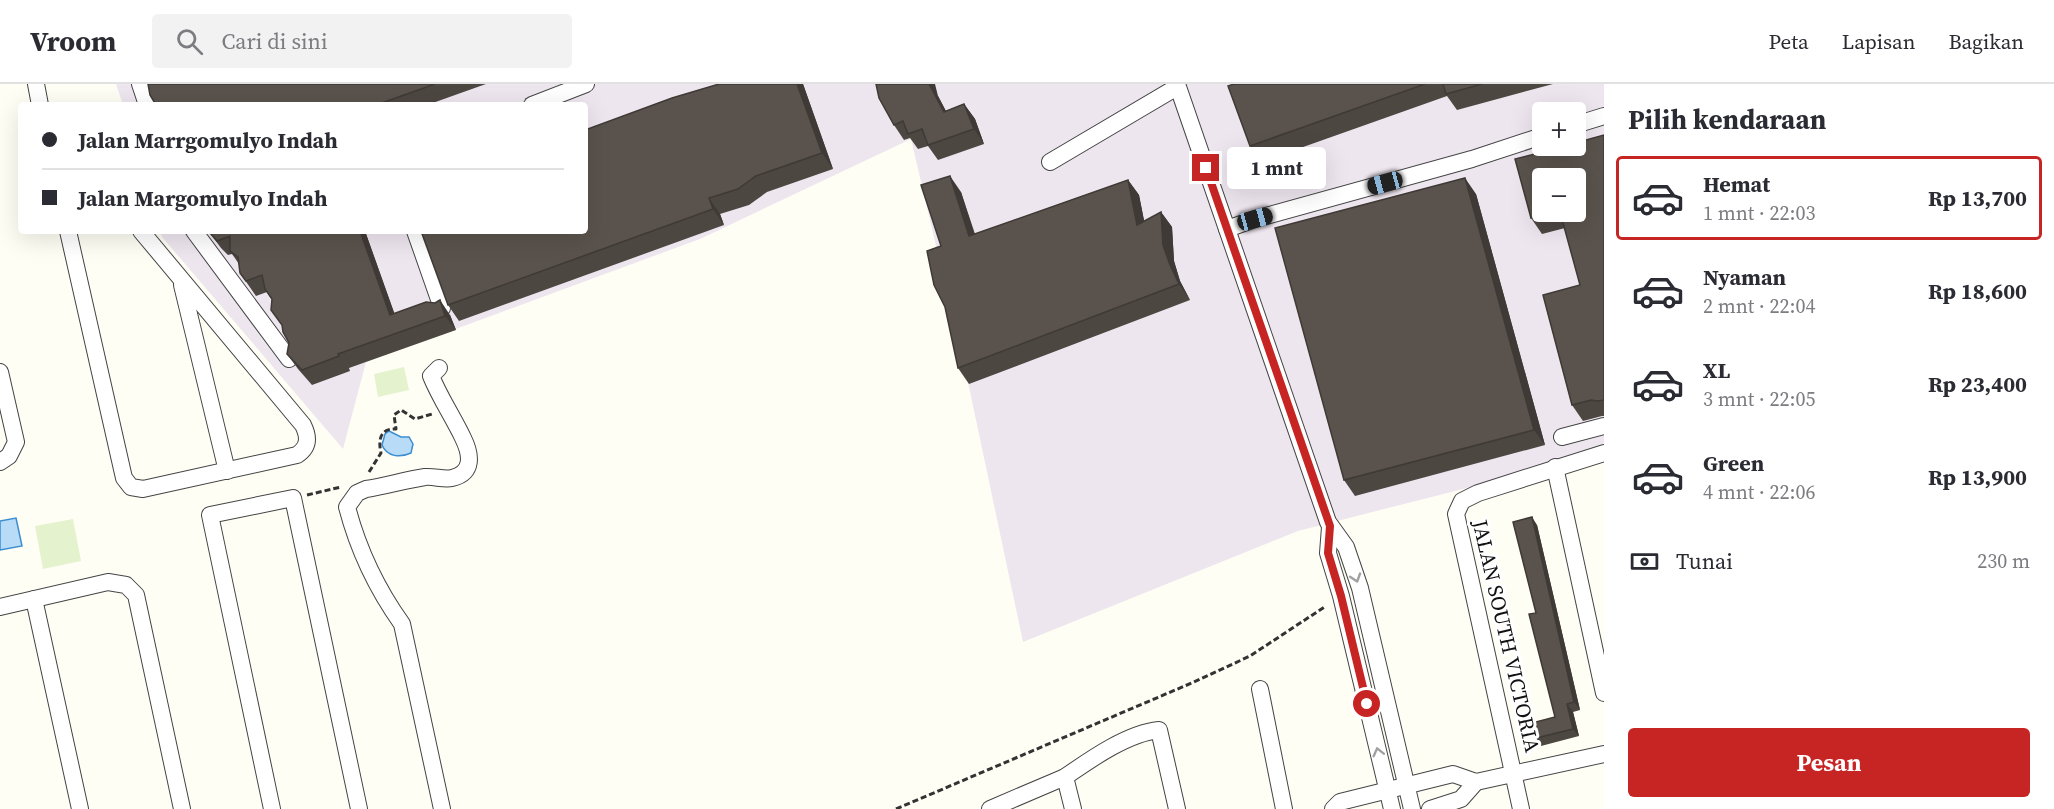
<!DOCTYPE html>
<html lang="id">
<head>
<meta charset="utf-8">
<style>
	body { margin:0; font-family:"Source Serif 4",serif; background:#f2f2f3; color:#2b2b33; height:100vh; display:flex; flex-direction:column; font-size:22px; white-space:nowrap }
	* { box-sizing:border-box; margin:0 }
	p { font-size:20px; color:#7c7c81 }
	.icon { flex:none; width:33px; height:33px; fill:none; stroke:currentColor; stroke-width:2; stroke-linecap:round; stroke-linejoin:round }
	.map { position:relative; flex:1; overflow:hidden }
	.drawer { display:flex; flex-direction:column; background:#fff; width:450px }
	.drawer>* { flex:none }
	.top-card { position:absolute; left:18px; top:18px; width:570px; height:132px; border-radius:6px; box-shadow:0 6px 24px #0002; display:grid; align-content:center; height:132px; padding:0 24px; background:#fff }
	.controls { position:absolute; left:1532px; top:18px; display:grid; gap:12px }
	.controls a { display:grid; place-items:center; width:54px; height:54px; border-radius:6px; background:#fff; box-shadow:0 6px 24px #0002; font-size:30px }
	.end { position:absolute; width:27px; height:27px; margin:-14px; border:8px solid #c62524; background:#fff; box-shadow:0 0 0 3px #fff }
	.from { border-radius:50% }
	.bubble { position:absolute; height:42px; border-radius:6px; background:#fff; box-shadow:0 6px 24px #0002; font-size:20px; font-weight:700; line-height:42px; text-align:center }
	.car { position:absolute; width:18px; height:36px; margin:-18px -9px; border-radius:8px; box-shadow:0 0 4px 2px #0007; background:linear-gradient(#222 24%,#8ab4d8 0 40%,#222 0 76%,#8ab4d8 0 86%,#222 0) }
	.top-card b { display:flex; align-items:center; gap:21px; height:57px; font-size:22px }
	.top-card b+b { border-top:2px solid #e1e1e2 }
	.top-card i { width:15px; height:15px; background:#2b2b33 }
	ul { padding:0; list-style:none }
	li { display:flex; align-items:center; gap:18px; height:84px; margin:0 12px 9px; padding:0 12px; border:3px solid transparent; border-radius:6px }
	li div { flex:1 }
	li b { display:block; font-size:22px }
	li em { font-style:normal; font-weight:700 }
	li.current { border-color:#c62524 }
	li>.icon { width:54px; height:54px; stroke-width:1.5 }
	h2 { padding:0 24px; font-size:27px; line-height:72px }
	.pay { display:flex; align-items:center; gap:15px; height:66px; padding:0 24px; font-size:22px }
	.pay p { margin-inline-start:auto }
	.cta { display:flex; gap:12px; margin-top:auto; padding:12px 24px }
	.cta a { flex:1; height:69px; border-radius:6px; background:#c62524; color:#fff; font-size:24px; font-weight:700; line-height:69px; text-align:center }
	header { display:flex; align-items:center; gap:36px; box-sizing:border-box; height:84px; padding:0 30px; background:#fff; border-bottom:2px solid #e1e1e2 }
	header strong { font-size:28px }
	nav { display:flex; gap:33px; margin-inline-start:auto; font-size:21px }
	.search { width:420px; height:54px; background:#f2f2f3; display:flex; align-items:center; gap:15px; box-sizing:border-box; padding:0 21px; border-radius:6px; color:#7c7c81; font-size:22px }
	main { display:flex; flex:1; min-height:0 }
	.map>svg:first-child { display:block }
	.industrial { fill:#eee6ef; fill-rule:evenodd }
	.pitch { fill:#e4f2ce }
	.water { fill:#b8dcf8; stroke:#3d8ed1; stroke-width:1.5 }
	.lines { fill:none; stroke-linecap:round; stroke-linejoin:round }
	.minor-casing { stroke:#444; stroke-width:18 }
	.path { stroke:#333; stroke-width:3; stroke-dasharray:6 3; stroke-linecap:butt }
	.minor { stroke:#fff; stroke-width:16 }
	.wall { fill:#4d4742; fill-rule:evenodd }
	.shaded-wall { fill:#3f3a36 }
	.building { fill:#5a534d; stroke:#3f3a36; stroke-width:1.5 }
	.oneway { stroke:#a0a0a0 }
	.route { stroke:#c62524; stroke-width:8 }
	.labels { text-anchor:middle; stroke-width:6; stroke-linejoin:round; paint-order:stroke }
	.street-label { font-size:21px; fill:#111; stroke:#fff }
</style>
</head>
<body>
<header>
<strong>Vroom</strong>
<div class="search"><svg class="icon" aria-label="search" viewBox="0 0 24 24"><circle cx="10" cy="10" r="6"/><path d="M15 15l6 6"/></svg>Cari di sini</div>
<nav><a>Peta</a><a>Lapisan</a><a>Bagikan</a></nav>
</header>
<main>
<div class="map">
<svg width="1604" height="725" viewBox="0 0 1604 725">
	<rect width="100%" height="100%" fill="#fffef5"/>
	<path class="industrial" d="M 116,0 L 1604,0 L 1604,369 L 1298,447 L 1023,558 L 969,303 L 911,55 L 700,155 L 366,278 L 343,365 L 162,153 L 160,147 L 585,147 L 585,21 L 123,21 ZM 1542,28 L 1575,28 L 1575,62 L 1542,62 ZM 1542,94 L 1575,94 L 1575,128 L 1542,128 Z"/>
	<g class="pitch">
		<path d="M 404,283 L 409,306 L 378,313 L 374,290 Z"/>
		<path d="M 73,435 L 81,477 L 43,485 L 35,442 Z"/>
	</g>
	<g class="water">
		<path d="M 389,347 L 401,353 L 409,353 L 413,360 L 411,369 C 400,374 387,373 382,361 L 385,350 Z"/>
		<path d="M 16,434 L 22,462 L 0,466 L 0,437 Z"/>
	</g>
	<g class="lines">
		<defs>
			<g id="minor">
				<path d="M 36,0 L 40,21"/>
				<path d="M 140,0 L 147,21"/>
				<path d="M 1177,0 L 1328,438 L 1346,463 L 1360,504 L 1412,725"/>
				<path d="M 532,21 L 586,0"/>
				<path d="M 1575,41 L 1604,32"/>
				<path d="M 1050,78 L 1177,3"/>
				<path d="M 1227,145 L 1255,135 L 1472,75 L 1542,52"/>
				<path d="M 68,147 L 124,394 L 131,403 L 143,405 L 297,371 C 309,363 309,353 303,341 L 141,147"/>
				<path d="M 194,147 L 289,275"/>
				<path d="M 415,147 L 442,224"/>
				<path d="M 182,201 L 227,387"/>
				<path d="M 439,284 L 431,292 C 440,314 453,333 463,354 C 471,370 474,389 452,394 C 444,396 434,392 425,393 C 405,396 386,402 366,405 L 357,409 L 347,423 C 358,465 377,505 402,540 L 442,725"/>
				<path d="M 0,288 L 16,358 L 9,372 L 0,378"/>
				<path d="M 1562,353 L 1604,342"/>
				<path d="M 1555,383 L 1604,609"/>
				<path d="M 1330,443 L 1328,469 L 1341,512 L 1392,725"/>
				<path d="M 34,515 L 80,725"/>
				<path d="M 0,523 L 108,498 L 126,501 L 136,511 L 182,725"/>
				<path d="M 1260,605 L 1284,725"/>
				<path d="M 1065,693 C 1091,675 1128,649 1159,646 L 1177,725"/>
				<path d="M 272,725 L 210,431 L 293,414 L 359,725"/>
				<path d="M 990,725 L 1065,693 L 1073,725"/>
				<path d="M 1333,725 L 1340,718 L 1453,690 L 1476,698 L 1604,670"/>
				<path d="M 1430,725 L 1461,715 L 1476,698"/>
				<path d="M 1521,725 L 1456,430 L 1462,417 L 1478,409 L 1604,369"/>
			</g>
		</defs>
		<use href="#minor" class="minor-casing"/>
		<g class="path">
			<path d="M 369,388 L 381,369 C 378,356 380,344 396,345 L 394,331 L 401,326 L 415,335 L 432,330"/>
			<path d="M 307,411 L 341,403"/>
			<path d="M 896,725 L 1194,598 L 1250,572 L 1326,522"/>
		</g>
		<use href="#minor" class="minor"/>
	</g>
	<g class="wall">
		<path d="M 148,0 L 486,0 L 427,21 L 156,21 Z"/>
		<path d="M 803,0 L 833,85 L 767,108 L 749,121 L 720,130 L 724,141 L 459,237 L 448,221 Z"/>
		<path d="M 1234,0 L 1553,0 L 1457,26 L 1447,12 L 1261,78 L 1250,62 Z"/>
		<path d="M 938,12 L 946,27 L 964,20 L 975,35 L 984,60 L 938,76 L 928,62 L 918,65 L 910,54 L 904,56 L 894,41 Z"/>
		<path d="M 1604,51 L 1604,332 L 1602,332 L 1583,337 L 1572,321 L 1543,211 L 1580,201 L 1565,144 L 1542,150 L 1531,134 L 1515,75 L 1566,62 L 1575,62 L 1575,59 ZM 1542,94 L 1575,94 L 1575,128 L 1542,128 Z"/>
		<path d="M 1128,96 L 1139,111 L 1144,137 L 1161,128 L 1172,143 L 1174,177 L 1180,197 L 1190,216 L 969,300 L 958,284 L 941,162 L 961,108 L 975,150 Z"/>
		<path d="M 1476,110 L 1545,361 L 1355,412 L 1344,396 Z"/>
		<path d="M 210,147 L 365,147 L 394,229 L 450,231 L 456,246 L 349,284 L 350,287 L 312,301 L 298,285 L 287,270 L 289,259 L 272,216 L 267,208 L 256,212 L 240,189 L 239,180 L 232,170 L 228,171 L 221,164 L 210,149 Z"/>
		<path d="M 1537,441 L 1580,626 L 1573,628 L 1579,652 L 1541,662 L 1536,654 L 1555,633 L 1536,529 Z"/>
	</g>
	<g class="shaded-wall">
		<path d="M 797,0 L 803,0 L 833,85 L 822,69 Z"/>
		<path d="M 929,0 L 935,0 L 938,12 L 954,43 L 944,28 Z"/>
		<path d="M 964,20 L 975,35 L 984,60 L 974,45 Z"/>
		<path d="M 950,92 L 961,108 L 980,168 L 969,152 Z"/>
		<path d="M 1465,94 L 1476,110 L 1545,361 L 1534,346 Z"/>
		<path d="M 1128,96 L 1139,111 L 1148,156 L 1137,141 Z"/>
		<path d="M 709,114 L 720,130 L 724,141 L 713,125 Z"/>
		<path d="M 1161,128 L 1172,143 L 1174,177 L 1180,197 L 1190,216 L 1179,200 L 1170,181 L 1163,161 Z"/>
		<path d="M 360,147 L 365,147 L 400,245 L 390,231 Z"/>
		<path d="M 440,216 L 450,231 L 456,246 L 445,232 Z"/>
		<path d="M 1532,433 L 1537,441 L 1580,626 L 1574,618 Z"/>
		<path d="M 1567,620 L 1573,628 L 1579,652 L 1573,645 Z"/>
	</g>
	<g class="building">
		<path d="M 148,0 L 435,0 L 376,21 L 156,21 L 150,11 Z"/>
		<path d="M 719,0 L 797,0 L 822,69 L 756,92 L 738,105 L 709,114 L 713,125 L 448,221 L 421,147 L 585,147 L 585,46 L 672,14 Z"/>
		<path d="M 876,0 L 929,0 L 944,28 L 964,20 L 974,45 L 928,61 L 922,45 L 908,50 L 903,37 L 894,41 L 879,14 Z"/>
		<path d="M 1234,0 L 1425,0 L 1250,62 L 1228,2 Z"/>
		<path d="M 1443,0 L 1482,0 L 1446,10 Z"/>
		<path d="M 1604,51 L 1604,316 L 1598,317 L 1591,316 L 1572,321 L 1543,211 L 1580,201 L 1560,128 L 1575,128 L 1575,94 L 1542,94 L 1542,128 L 1556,128 L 1531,134 L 1515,75 L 1566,62 L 1575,62 L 1575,59 Z"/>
		<path d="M 950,92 L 969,152 L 1128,96 L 1137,141 L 1161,128 L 1163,161 L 1170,181 L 1179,200 L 958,284 L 945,223 L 934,201 L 927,167 L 941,162 L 921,101 Z"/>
		<path d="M 1465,94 L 1534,346 L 1344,396 L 1275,144 Z"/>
		<path d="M 210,147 L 360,147 L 390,231 L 426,218 L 435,219 L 440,216 L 445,232 L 338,270 L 339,272 L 302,286 L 287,270 L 289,259 L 283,248 L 282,241 L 271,226 L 272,215 L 265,205 L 262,191 L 246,197 L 240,189 L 238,173 L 230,167 L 230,152 L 217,157 L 210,149 Z"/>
		<path d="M 1532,433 L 1574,618 L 1567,620 L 1573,645 L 1536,654 L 1532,639 L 1555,633 L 1529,530 L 1536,529 L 1513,438 Z"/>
	</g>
	<defs><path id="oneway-chevron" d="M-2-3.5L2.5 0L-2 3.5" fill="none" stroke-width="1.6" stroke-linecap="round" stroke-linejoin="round" transform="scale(1.5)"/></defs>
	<g class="oneway">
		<use href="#oneway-chevron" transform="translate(1356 494) rotate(72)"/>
		<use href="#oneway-chevron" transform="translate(1378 668) rotate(-104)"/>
	</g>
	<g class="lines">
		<path class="route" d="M 1206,84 L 1330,442 L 1328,469 L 1341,512 L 1367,620"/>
	</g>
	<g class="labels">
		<g class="street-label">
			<text transform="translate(1506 552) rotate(77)" y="7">JALAN SOUTH VICTORIA</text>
		</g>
	</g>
</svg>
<div class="controls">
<a>+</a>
<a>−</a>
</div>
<i class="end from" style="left:1367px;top:620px"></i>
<i class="end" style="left:1206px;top:84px"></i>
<div class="bubble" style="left:1227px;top:63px;width:99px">1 mnt</div>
<i class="car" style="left:1385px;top:99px;rotate:255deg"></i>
<i class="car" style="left:1255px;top:135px;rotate:75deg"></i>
<div class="top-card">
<b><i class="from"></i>Jalan Marrgomulyo Indah</b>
<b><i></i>Jalan Margomulyo Indah</b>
</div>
</div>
<section class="drawer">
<h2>Pilih kendaraan</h2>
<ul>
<li class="current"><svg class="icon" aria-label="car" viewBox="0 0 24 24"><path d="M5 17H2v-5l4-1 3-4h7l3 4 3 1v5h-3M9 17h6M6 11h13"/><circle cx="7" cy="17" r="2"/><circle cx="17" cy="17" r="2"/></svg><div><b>Hemat</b><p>1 mnt · 22:03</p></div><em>Rp 13,700</em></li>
<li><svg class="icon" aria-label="car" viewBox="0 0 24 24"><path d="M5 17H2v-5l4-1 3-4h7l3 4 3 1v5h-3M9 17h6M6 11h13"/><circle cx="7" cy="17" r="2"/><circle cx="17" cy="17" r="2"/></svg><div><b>Nyaman</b><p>2 mnt · 22:04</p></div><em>Rp 18,600</em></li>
<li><svg class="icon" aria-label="car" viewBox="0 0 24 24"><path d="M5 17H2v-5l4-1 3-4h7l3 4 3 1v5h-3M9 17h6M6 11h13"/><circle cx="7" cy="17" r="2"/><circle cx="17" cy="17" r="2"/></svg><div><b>XL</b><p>3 mnt · 22:05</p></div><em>Rp 23,400</em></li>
<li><svg class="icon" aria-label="car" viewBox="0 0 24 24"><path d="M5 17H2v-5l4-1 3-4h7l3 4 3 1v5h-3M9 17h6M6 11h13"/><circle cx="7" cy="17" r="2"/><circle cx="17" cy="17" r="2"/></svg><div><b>Green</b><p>4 mnt · 22:06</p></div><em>Rp 13,900</em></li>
</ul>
<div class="pay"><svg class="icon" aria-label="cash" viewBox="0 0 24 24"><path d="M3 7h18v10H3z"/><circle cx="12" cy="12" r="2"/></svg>Tunai<p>230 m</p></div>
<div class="cta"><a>Pesan</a></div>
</section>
</main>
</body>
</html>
